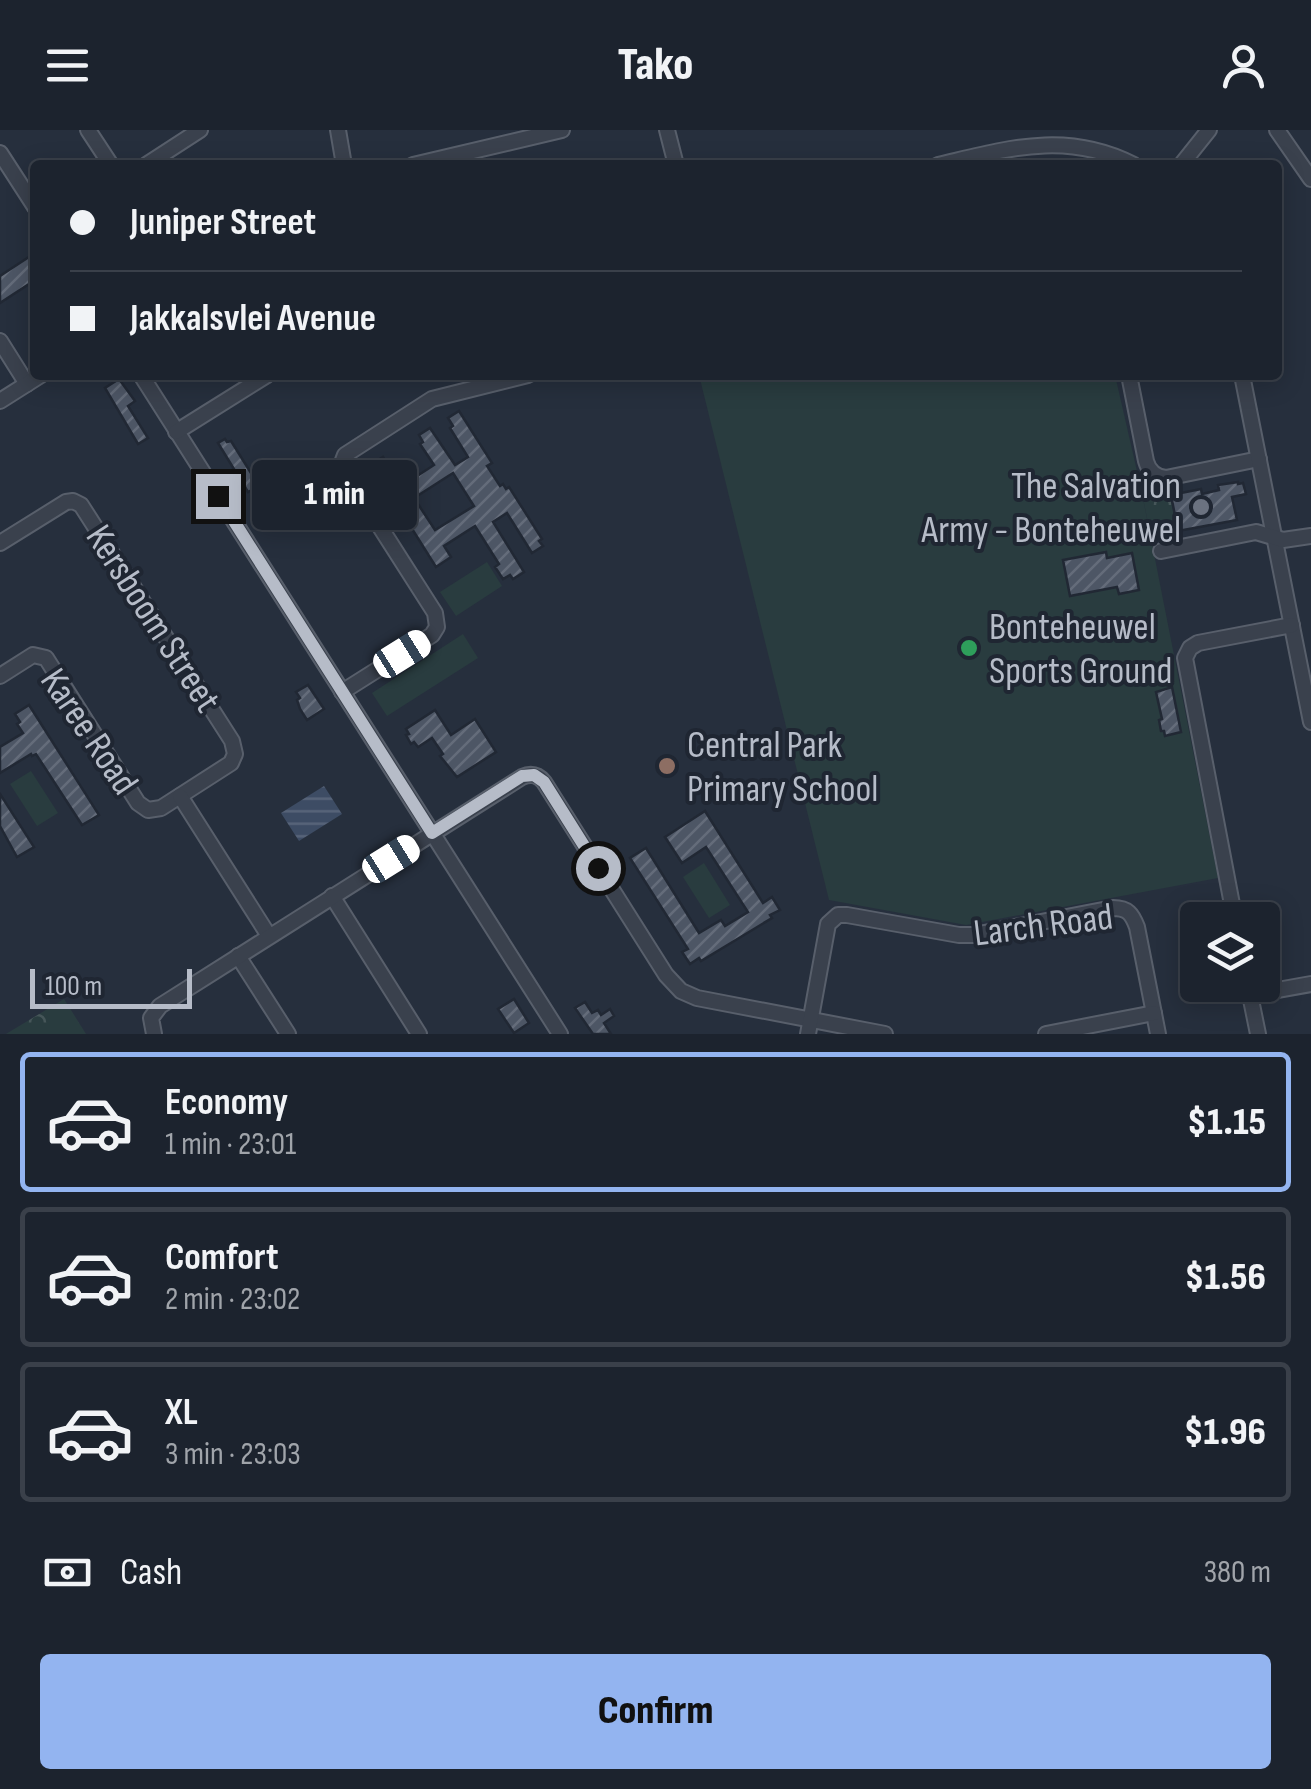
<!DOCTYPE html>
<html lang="en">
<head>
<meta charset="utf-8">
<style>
	body { margin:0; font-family:"Sofia Sans Condensed",sans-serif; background:#292f3a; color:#f1f3f6; height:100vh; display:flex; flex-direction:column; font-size:38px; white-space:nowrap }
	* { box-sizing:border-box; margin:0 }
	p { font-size:32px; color:#a0a4aa }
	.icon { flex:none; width:55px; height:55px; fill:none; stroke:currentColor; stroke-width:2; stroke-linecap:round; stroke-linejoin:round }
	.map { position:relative; height:904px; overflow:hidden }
	.drawer { display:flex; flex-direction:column; background:#1c232e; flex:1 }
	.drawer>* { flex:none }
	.hud { position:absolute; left:30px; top:30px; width:1252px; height:220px; border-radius:10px; box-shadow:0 5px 25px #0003,0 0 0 2px #3a404a; display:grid; align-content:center; height:220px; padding:0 40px; background:#1c232e }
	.buttons { position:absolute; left:1180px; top:772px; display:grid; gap:20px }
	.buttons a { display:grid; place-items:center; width:100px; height:100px; border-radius:10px; background:#1c232e; box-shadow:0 5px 25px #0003,0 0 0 2px #3a404a; font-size:50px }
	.scale { position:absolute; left:30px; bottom:25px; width:162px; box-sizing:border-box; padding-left:10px; border:5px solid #b6bcc8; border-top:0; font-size:28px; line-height:35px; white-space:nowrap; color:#b6bcc8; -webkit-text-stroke:8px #1f2632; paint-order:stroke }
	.end { position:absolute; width:45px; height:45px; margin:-22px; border:12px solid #b6bcc8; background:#111; box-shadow:0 0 0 5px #111 }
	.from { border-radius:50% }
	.bubble { position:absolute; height:70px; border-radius:10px; background:#1c232e; box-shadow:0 5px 25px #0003,0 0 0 2px #3a404a; font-size:32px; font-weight:800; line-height:70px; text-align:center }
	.car { position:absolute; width:30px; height:60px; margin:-30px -15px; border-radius:12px; box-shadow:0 0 8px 2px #0007; background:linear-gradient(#fff 24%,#345 0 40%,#fff 0 76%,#345 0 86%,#fff 0) }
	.hud b { display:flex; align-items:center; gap:35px; height:95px; font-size:38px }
	.hud b+b { border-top:2px solid #3a404a }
	.hud i { width:25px; height:25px; background:#f1f3f6 }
	ul { padding:18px 0 0; list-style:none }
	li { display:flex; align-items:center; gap:30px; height:140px; margin:0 20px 15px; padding:0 20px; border:5px solid #3a404a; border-radius:10px }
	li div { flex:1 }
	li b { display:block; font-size:38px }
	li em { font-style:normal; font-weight:800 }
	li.current { border-color:#93b4f0 }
	li>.icon { width:90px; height:90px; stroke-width:1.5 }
	.pay { display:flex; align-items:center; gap:25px; height:110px; padding:0 40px; font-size:38px }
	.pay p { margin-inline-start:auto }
	.button { display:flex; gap:20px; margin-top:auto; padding:20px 40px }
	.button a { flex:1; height:115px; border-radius:10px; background:#93b4f0; color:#111; font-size:40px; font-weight:800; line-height:115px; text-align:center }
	header { display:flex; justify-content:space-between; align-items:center; height:130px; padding:0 40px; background:#1c232e; font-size:45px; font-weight:800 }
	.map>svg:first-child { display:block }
	.forest { fill:url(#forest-crowns) }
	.garden { fill:#293c3f }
	.water { fill:url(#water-rules) }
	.building { fill:url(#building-hatch); stroke:#212834; stroke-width:2.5; fill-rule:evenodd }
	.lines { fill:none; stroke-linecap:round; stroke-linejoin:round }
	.minor-casing { stroke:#585f6b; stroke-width:18 }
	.minor { stroke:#3a414d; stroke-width:14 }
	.route { stroke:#b6bcc8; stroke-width:12 }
	.worship-dot { fill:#6b7280; stroke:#1f2632; stroke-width:4 }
	.leisure-dot { fill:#2e9e5b; stroke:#1f2632; stroke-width:4 }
	.education-dot { fill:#8d6e63; stroke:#1f2632; stroke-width:4 }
	.labels { text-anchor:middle; stroke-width:8; stroke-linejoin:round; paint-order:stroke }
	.poi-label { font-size:38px; fill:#b6bcc8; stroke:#1f2632; text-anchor:start }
	.street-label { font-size:38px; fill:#b6bcc8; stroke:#1f2632 }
</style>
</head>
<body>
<header><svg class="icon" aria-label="menu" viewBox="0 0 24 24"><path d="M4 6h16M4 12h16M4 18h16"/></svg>Tako<svg class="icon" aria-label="person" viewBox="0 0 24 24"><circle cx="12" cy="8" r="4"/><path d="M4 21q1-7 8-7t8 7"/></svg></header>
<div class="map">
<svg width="1311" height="904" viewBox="0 0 1311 904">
	<defs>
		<pattern id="forest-crowns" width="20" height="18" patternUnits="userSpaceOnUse" patternTransform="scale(2.5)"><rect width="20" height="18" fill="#293c3f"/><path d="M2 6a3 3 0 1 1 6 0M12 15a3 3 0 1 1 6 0" fill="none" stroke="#465659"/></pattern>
		<pattern id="water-rules" width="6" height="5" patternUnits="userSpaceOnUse" patternTransform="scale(2.5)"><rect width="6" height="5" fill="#3d4c64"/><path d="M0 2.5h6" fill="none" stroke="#576479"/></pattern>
		<pattern id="building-hatch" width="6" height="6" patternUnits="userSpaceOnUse" patternTransform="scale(2.5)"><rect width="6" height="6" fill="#4d5665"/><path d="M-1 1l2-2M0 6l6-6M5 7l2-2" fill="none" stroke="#646c7a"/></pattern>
	</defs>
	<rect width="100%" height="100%" fill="#262f3d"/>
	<g class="forest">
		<path d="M 1169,358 L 1178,408 L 1152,413 L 1142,363 Z"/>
		<path d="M 64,869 L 86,904 L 6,904 Z"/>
	</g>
	<g class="garden">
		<path d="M 699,245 L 1115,245 L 1142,363 L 1218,748 L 966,795 L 829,770 Z"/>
		<path d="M 487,432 L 502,456 L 456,486 L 440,462 Z"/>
		<path d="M 463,504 L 478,528 L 387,586 L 372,563 Z"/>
		<path d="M 31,641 L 58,683 L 37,696 L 10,654 Z"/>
		<path d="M 704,733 L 730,775 L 709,788 L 683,747 Z"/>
	</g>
	<path class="water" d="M 324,656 L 342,684 L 299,711 L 281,683 Z"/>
	<g class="building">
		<path d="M 35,123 L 35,150 L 0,173 L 0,146 Z"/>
		<path d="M 119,249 L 135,271 L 128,276 L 148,308 L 138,314 L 105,258 Z"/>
		<path d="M 459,281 L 492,333 L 487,336 L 500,356 L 503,354 L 506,359 L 509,357 L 542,409 L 539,411 L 543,416 L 532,423 L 507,383 L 493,392 L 524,442 L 513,449 L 510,445 L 503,449 L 495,437 L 499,434 L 475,396 L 444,416 L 451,427 L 436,437 L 399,378 L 396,380 L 368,336 L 383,327 L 393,343 L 403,337 L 411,350 L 434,335 L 420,314 L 423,312 L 419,305 L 430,298 L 455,335 L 468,327 L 450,298 L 453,296 L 448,288 ZM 453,343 L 474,376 L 435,400 L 414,368 Z"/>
		<path d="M 225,309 L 227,312 L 231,311 L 259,356 L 248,362 L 218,313 Z"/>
		<path d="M 1238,352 L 1238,354 L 1243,353 L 1246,364 L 1232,367 L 1237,390 L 1178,401 L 1171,365 L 1201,359 L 1202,364 L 1219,360 L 1218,355 Z"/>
		<path d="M 1106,422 L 1107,428 L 1132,423 L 1139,460 L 1119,464 L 1117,457 L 1070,466 L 1063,430 Z"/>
		<path d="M 308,555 L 324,579 L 307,590 L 300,579 L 297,570 L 300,568 L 296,562 Z"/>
		<path d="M 1172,557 L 1181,602 L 1165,606 L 1164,601 L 1161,601 L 1159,590 L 1162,589 L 1156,562 Z"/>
		<path d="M 29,575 L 99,685 L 82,695 L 36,624 L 32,626 L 31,624 L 0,643 L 0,617 L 23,603 L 17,594 L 20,592 L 15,584 Z"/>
		<path d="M 435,580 L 451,605 L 475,589 L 496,622 L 457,647 L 440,626 L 443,624 L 432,608 L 418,617 L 414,612 L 411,614 L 406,605 L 409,604 L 406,599 Z"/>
		<path d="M 0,664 L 34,717 L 17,727 L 0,696 Z"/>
		<path d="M 705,681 L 763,773 L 772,767 L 780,780 L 770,785 L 772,788 L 701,831 L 699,828 L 690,834 L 682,822 L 688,819 L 630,728 L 646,718 L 699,803 L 721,790 L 725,796 L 748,782 L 706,717 L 682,733 L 665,707 Z"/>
		<path d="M 514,869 L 529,893 L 514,903 L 498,879 Z"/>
		<path d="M 585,872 L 592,883 L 598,880 L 601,885 L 610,879 L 614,886 L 604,893 L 611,904 L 593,904 L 575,878 Z"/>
	</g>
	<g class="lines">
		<defs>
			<g id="minor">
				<path d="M 88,0 L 111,35"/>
				<path d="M 338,0 L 344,35"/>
				<path d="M 667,0 L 676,35"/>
				<path d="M 1277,0 L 1311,49"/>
				<path d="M 0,23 L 35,77"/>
				<path d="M 146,35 L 200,0"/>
				<path d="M 413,35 L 562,0"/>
				<path d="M 938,35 C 1007,19 1066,0 1134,35"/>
				<path d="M 1181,35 L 1209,0"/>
				<path d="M 0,211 L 27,254"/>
				<path d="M 141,245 L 560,904"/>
				<path d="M 1129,245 L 1146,331 C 1149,342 1156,347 1166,348 L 1259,329"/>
				<path d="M 1242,245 L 1311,592"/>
				<path d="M 0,271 L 41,245"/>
				<path d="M 176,302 L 267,245"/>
				<path d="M 0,413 L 66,372 L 73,371 L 81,375 L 232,611 L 235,624 L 231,633 L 161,678 L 148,680 L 138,673 L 46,528 L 33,525 L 0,546"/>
				<path d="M 1161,421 L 1256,402 L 1283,410 L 1311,406"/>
				<path d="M 342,562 L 432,505 L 437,497 L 435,483 L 345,342 L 342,333 L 345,325 L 432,269 L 528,245"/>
				<path d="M 180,666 L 269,806"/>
				<path d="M 332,766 L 419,904"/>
				<path d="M 1235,790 L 1185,528 L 1190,518 L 1198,513 L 1292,495"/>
				<path d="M 238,826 L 288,904"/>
				<path d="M 1248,855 L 1258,904"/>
				<path d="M 1250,865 L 1311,854"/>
				<path d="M 154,904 L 151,888 L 160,876 L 522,647 C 531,643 538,645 544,652 L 666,845 L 681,861 L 697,868 L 885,904"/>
				<path d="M 808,904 L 828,794 L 838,785 L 847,785 L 959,805 L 974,805 L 1113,778 C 1128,778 1132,784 1137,797 L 1158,904"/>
				<path d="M 1046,904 L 1154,883"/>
			</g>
		</defs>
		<use href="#minor" class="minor-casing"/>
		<use href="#minor" class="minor"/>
	</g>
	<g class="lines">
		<path class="route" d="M 218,366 L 432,703 L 522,646 L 534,645 L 544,652 L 598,738"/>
	</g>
	<circle class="worship-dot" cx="1201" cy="377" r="10"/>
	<circle class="leisure-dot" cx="969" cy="518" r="10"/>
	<circle class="education-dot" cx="667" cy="636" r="10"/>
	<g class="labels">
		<g class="poi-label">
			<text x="1181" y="368" text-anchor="end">The Salvation<tspan x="1181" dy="44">Army - Bonteheuwel</tspan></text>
			<text x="989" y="509">Bonteheuwel<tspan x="989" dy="44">Sports Ground</tspan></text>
			<text x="687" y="627">Central Park<tspan x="687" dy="44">Primary School</tspan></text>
		</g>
		<g class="street-label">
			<text transform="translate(154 488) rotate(57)" y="13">Kersboom Street</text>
			<text transform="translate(90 601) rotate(56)" y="13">Karee Road</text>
			<text transform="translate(1043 794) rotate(-7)" y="13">Larch Road</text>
		</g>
	</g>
</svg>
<div class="buttons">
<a><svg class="icon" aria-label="layers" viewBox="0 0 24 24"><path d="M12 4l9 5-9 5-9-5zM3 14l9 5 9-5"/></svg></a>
</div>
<div class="scale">100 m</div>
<i class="end from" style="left:598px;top:738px"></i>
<i class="end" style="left:218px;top:366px"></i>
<div class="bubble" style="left:252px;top:330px;width:165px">1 min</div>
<i class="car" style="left:402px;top:524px;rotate:58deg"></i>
<i class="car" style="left:391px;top:729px;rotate:58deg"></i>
<div class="hud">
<b><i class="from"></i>Juniper Street</b>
<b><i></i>Jakkalsvlei Avenue</b>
</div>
</div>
<section class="drawer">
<ul>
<li class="current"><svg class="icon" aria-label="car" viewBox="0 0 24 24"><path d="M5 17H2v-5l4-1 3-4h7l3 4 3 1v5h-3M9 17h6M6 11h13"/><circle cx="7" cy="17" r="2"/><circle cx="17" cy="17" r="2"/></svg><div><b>Economy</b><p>1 min · 23:01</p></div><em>$1.15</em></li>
<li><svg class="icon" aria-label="car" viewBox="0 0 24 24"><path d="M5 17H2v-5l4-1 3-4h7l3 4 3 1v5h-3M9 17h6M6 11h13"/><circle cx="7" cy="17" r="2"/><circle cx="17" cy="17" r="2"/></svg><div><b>Comfort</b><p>2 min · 23:02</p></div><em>$1.56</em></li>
<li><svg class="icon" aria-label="car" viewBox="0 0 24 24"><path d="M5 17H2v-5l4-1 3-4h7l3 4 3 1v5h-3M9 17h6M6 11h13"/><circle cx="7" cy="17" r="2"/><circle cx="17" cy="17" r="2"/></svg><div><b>XL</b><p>3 min · 23:03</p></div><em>$1.96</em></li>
</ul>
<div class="pay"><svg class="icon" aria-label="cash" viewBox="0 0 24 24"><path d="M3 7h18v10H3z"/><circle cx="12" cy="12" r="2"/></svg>Cash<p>380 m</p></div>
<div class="button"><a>Confirm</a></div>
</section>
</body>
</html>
